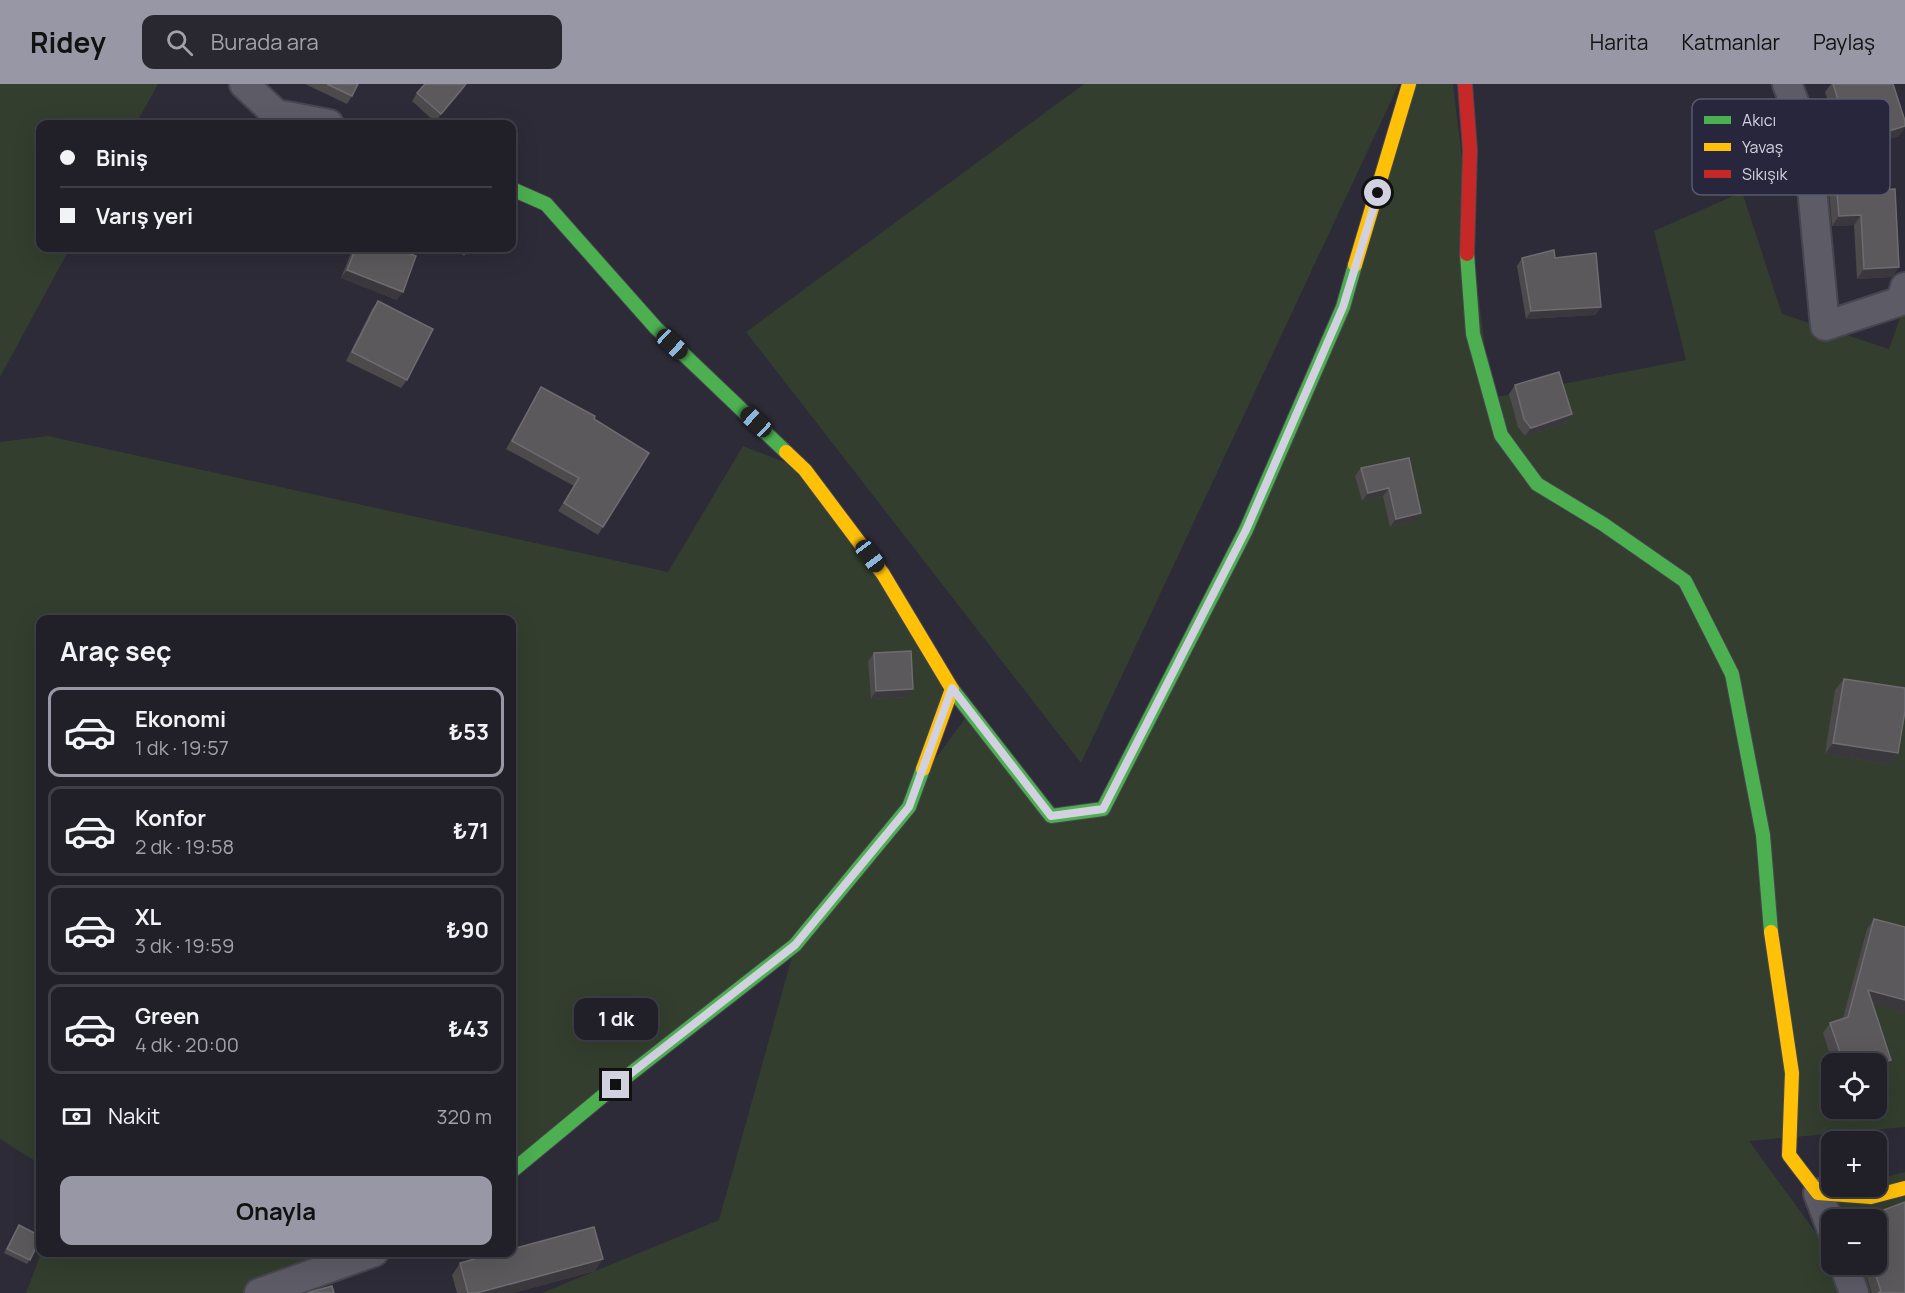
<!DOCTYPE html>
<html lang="tr">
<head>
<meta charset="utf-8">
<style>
	body { margin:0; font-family:Manrope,sans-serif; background:#292831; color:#f1f3f6; height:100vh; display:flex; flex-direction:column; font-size:22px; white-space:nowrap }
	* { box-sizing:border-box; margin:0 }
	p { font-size:20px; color:#a2a3a8 }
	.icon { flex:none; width:33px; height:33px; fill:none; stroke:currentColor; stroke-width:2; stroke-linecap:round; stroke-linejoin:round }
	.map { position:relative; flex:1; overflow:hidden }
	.details { position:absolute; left:36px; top:531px; width:480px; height:642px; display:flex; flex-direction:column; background:#212029; border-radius:12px; box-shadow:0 6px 24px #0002,0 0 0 2px #3e3e46 }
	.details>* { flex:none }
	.hud { position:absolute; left:36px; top:36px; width:480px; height:132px; border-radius:12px; box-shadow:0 6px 24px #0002,0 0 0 2px #3e3e46; display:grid; align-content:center; height:132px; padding:0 24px; background:#212029 }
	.fabs { position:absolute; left:1821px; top:969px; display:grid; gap:12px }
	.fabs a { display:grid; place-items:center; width:66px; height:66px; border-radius:12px; background:#212029; box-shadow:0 6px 24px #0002,0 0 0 2px #3e3e46; font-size:30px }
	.end { position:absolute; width:27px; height:27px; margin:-14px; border:8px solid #d2d1e0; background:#111; box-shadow:0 0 0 3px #111 }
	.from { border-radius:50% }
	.bubble { position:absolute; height:42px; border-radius:12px; background:#212029; box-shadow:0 6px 24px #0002,0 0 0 2px #3e3e46; font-size:20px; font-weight:700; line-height:42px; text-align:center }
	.car { position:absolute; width:18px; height:36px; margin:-18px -9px; border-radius:8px; box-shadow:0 0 4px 2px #0007; background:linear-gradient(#222 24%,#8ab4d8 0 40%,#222 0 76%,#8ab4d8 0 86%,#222 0) }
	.hud b { display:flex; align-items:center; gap:21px; height:57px; font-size:22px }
	.hud b+b { border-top:2px solid #3e3e46 }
	.hud i { width:15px; height:15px; background:#f1f3f6 }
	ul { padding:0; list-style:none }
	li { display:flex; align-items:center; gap:18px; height:90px; margin:0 12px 9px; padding:0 12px; border:3px solid #3e3e46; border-radius:12px }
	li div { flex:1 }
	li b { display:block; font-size:22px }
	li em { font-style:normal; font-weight:700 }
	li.current { border-color:#9897a5 }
	li>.icon { width:54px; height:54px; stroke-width:1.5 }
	h2 { padding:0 24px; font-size:27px; line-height:72px }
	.pay { display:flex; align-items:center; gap:15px; height:66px; padding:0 24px; font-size:22px }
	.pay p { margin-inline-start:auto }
	.button { display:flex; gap:12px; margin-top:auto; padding:12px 24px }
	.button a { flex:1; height:69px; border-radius:12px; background:#9897a5; color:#111; font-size:24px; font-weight:700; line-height:69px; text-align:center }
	header { display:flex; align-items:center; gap:36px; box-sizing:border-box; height:84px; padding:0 30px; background:#9897a5; color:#111 }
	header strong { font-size:28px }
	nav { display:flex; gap:33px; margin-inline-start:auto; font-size:21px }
	.search { width:420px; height:54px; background:#292831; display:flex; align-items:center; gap:15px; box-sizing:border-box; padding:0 21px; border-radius:12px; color:#a2a3a8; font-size:22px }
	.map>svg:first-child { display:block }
	.green { fill:#333e2e; fill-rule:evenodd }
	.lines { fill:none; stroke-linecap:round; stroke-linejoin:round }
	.street-casing { stroke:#474650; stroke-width:32 }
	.fast-casing { stroke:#474650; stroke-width:16 }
	.slow-casing { stroke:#474650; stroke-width:16 }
	.jam-casing { stroke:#474650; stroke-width:16 }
	.street { stroke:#5c5b66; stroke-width:28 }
	.fast { stroke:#4caf50; stroke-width:14 }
	.slow { stroke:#ffc107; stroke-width:14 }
	.jam { stroke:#c62828; stroke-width:14 }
	.wall { fill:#4d4a4c }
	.shaded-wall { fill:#3a383d }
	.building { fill:#5b595c; stroke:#6e6c71; stroke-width:1.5 }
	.route { stroke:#d2d1e0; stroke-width:8 }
	.key { fill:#27263c; stroke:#5a596d; stroke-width:1.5 }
	.key-label { font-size:16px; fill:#d2d1e0 }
</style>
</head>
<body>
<header>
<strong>Ridey</strong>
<div class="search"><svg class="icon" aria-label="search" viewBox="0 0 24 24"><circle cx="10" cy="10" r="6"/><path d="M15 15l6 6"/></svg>Burada ara</div>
<nav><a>Harita</a><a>Katmanlar</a><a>Paylaş</a></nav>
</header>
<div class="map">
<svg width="1905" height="1209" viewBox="0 0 1905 1209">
	<rect width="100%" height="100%" fill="#2c2b37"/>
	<g class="green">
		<path d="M 0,0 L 158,0 L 136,40 L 40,40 L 40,164 L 70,164 L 0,293 Z"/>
		<path d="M 1084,0 L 1399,0 L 1081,679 L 746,248 Z"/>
		<path d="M 1416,0 L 1453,0 L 1491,314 L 1686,276 L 1654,147 L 1742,108 L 1782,230 L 1889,265 L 1905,220 L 1905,1043 L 1749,1057 L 1827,1164 L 1818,1109 L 1876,1102 L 1877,1095 L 1905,1088 L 1905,1209 L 542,1209 L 719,1136 L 795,862 L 512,1087 L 512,536 L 40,536 L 40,1080 L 0,1055 L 0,358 L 48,352 L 668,488 L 743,362 L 805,386 L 952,605 L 921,694 L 970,628 L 1051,732 L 1103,725 L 1287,353 ZM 1832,980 L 1876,980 L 1876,1024 L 1832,1024 ZM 1832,1136 L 1876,1136 L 1876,1180 L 1832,1180 Z"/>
		<path d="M 41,1169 L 374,1169 L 259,1209 L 26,1209 Z"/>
	</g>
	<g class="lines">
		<defs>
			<g id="street">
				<path d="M 244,0 L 276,30 L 329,40"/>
				<path d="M 1787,0 L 1807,51 L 1825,242 L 1901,217 L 1905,203"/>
				<path d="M 1818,1109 L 1832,1146"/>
				<path d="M 1844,1180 L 1854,1209"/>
				<path d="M 259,1209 L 374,1168"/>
			</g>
			<g id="fast">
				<path d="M 512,105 L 546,120 L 656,244 L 786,368"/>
				<path d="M 1467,170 L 1473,250 L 1501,351 L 1537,400 L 1603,440 L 1685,497 L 1732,590 L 1763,751 L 1771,848"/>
				<path d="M 952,605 L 1051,732 L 1103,725 L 1246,446 L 1343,223 L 1355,181"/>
				<path d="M 512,1087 L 616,1001 L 795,861 L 909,723 L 923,685"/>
			</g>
			<g id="slow">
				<path d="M 1355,181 L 1409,0"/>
				<path d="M 786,368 L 805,386 L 883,490 L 952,605 L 923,685"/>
				<path d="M 1771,848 L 1792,989 L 1789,1071 L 1818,1109 L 1871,1113 L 1905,1104"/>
			</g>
			<path id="jam" d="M 1465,0 L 1470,66 L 1467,170"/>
		</defs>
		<use href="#street" class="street-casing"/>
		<use href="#fast" class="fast-casing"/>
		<use href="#slow" class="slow-casing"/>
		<use href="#jam" class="jam-casing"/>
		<use href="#street" class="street"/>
		<use href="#fast" class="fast"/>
		<use href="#slow" class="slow"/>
		<use href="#jam" class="jam"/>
	</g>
	<g class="wall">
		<path d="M 305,0 L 358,0 L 352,12 L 347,20 Z"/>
		<path d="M 1831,0 L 1833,0 L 1899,52 L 1874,60 L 1876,106 L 1899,183 L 1892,193 L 1857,195 L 1854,141 L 1832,142 L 1828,97 L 1835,86 L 1850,86 L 1825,8 Z"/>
		<path d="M 462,7 L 435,38 L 412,17 L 417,9 Z"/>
		<path d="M 353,164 L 393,164 L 397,216 L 341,194 Z"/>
		<path d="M 454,164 L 471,164 L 464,172 Z"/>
		<path d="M 1522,174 L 1555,174 L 1601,223 L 1595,231 L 1526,235 L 1517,182 Z"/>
		<path d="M 378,217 L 407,296 L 401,304 L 346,277 L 372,225 Z"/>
		<path d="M 1515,301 L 1572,330 L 1567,339 L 1525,352 L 1518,343 L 1509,310 Z"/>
		<path d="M 541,303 L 594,335 L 603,443 L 598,451 L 558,427 L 574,402 L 506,365 L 536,311 Z"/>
		<path d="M 1409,374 L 1415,437 L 1390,443 L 1383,412 L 1362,417 L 1355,392 L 1361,384 Z"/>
		<path d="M 874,569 L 908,613 L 871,615 L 868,577 Z"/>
		<path d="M 1844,595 L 1898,669 L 1890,681 L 1825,670 L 1835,606 Z"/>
		<path d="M 1874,835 L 1905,843 L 1905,929 L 1873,920 L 1891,976 L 1884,986 L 1876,989 L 1876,980 L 1833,980 L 1823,949 L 1830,939 L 1843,934 L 1867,845 Z"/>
		<path d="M 1905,1118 L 1905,1209 L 1872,1209 L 1865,1187 L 1869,1180 L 1876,1180 L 1876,1176 L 1880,1175 L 1876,1167 L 1876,1136 L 1869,1136 L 1873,1130 Z"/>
		<path d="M 19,1141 L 30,1176 L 27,1180 L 4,1169 Z"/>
		<path d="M 460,1179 L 595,1187 L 513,1209 L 457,1209 L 452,1191 Z"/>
	</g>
	<g class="shaded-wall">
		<path d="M 466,0 L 462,7 L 435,38 L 441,30 Z"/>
		<path d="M 1905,42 L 1905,44 L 1899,52 L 1866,63 L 1873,52 Z"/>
		<path d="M 1861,131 L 1854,141 L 1832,142 L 1839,132 Z"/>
		<path d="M 1899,183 L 1892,193 L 1857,195 L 1864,185 Z"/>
		<path d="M 347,186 L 403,208 L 397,216 L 341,194 Z"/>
		<path d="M 1601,223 L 1595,231 L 1526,235 L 1531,227 Z"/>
		<path d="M 1572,330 L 1567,339 L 1525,352 L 1531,344 Z"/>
		<path d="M 1389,404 L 1383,412 L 1362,417 L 1368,409 Z"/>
		<path d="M 1421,429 L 1415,437 L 1390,443 L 1396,435 Z"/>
		<path d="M 913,605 L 908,613 L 871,615 L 876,607 Z"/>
		<path d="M 1833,659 L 1898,669 L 1890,681 L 1825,670 Z"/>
		<path d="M 1868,906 L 1905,916 L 1905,929 L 1861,917 Z"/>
		<path d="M 1891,976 L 1884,986 L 1876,989 L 1876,981 Z"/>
		<path d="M 603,1175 L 595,1187 L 513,1209 L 477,1209 Z"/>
	</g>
	<g class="building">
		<path d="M 327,0 L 358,0 L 352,12 Z"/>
		<path d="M 425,0 L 466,0 L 441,30 L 417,9 Z"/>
		<path d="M 1833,0 L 1893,0 L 1905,37 L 1905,42 L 1873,52 L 1876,106 L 1895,105 L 1899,183 L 1864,185 L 1861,131 L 1839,132 L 1835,86 L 1860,85 Z"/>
		<path d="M 356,164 L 393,164 L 416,172 L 403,208 L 347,186 Z"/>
		<path d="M 1554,166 L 1555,174 L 1596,169 L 1601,223 L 1531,227 L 1522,174 Z"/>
		<path d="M 378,217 L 433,245 L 407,296 L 352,268 Z"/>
		<path d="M 1559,288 L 1572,330 L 1531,344 L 1524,335 L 1515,301 Z"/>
		<path d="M 541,303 L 595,332 L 594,335 L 649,369 L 603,443 L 564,419 L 579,394 L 512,357 Z"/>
		<path d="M 1409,374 L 1421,429 L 1396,435 L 1389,404 L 1368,409 L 1361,384 Z"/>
		<path d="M 911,567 L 913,605 L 876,607 L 874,569 Z"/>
		<path d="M 1844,595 L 1905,604 L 1905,627 L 1898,669 L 1833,659 Z"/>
		<path d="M 1874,835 L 1905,843 L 1905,916 L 1868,906 L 1891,976 L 1876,981 L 1876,980 L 1844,980 L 1830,939 L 1848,933 Z"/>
		<path d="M 1905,1118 L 1905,1209 L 1878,1209 L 1881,1207 L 1872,1180 L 1876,1180 L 1876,1176 L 1888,1172 L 1876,1140 L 1876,1136 L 1875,1136 L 1873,1130 Z"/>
		<path d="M 19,1141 L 40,1152 L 40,1155 L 30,1176 L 7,1165 Z"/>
		<path d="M 594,1143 L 603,1175 L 477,1209 L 468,1209 L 460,1179 L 499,1168 L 512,1168 L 512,1165 Z"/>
		<path d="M 332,1202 L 334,1209 L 307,1209 Z"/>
	</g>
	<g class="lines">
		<path class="route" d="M 616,1001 L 795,861 L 909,723 L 952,604 L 1051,732 L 1103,725 L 1246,446 L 1343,223 L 1378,109"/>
	</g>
	<rect x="1692" y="15" width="198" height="96" rx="9" class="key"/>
	<rect x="1704" y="32" width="27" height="8" fill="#4caf50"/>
	<rect x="1704" y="59" width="27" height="8" fill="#ffc107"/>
	<rect x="1704" y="86" width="27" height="8" fill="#c62828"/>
	<g class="key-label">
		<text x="1742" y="42">Akıcı</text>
		<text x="1742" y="69">Yavaş</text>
		<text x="1742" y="96">Sıkışık</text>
	</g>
</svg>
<div class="fabs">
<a><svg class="icon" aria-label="locate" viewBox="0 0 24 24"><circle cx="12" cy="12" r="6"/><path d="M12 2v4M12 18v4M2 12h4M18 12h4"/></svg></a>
<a>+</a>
<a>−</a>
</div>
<i class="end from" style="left:1378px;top:109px"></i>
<i class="end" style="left:616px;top:1001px"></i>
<div class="bubble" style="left:574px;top:914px;width:84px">1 dk</div>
<i class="car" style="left:672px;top:260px;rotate:133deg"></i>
<i class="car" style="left:756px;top:338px;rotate:313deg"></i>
<i class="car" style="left:870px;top:472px;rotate:143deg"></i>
<div class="hud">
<b><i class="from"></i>Biniş</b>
<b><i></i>Varış yeri</b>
</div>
<section class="details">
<h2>Araç seç</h2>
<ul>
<li class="current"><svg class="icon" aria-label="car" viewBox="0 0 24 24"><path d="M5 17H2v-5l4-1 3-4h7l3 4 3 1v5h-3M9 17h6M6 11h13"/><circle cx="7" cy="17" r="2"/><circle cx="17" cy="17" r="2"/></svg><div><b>Ekonomi</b><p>1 dk · 19:57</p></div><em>₺53</em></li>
<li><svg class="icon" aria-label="car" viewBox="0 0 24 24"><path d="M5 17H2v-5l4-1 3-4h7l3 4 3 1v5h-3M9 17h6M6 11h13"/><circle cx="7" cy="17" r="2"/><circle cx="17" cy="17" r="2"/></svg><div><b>Konfor</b><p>2 dk · 19:58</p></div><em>₺71</em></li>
<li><svg class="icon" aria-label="car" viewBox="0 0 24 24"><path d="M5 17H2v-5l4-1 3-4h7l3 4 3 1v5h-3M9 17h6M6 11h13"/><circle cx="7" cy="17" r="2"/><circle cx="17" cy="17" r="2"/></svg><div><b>XL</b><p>3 dk · 19:59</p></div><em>₺90</em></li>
<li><svg class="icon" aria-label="car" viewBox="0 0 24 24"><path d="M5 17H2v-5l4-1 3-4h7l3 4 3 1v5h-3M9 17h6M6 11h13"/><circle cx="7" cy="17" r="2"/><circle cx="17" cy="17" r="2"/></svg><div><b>Green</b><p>4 dk · 20:00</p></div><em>₺43</em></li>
</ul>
<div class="pay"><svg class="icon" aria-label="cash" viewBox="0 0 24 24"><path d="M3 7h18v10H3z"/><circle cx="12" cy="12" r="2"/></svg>Nakit<p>320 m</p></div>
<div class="button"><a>Onayla</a></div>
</section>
</div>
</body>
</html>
